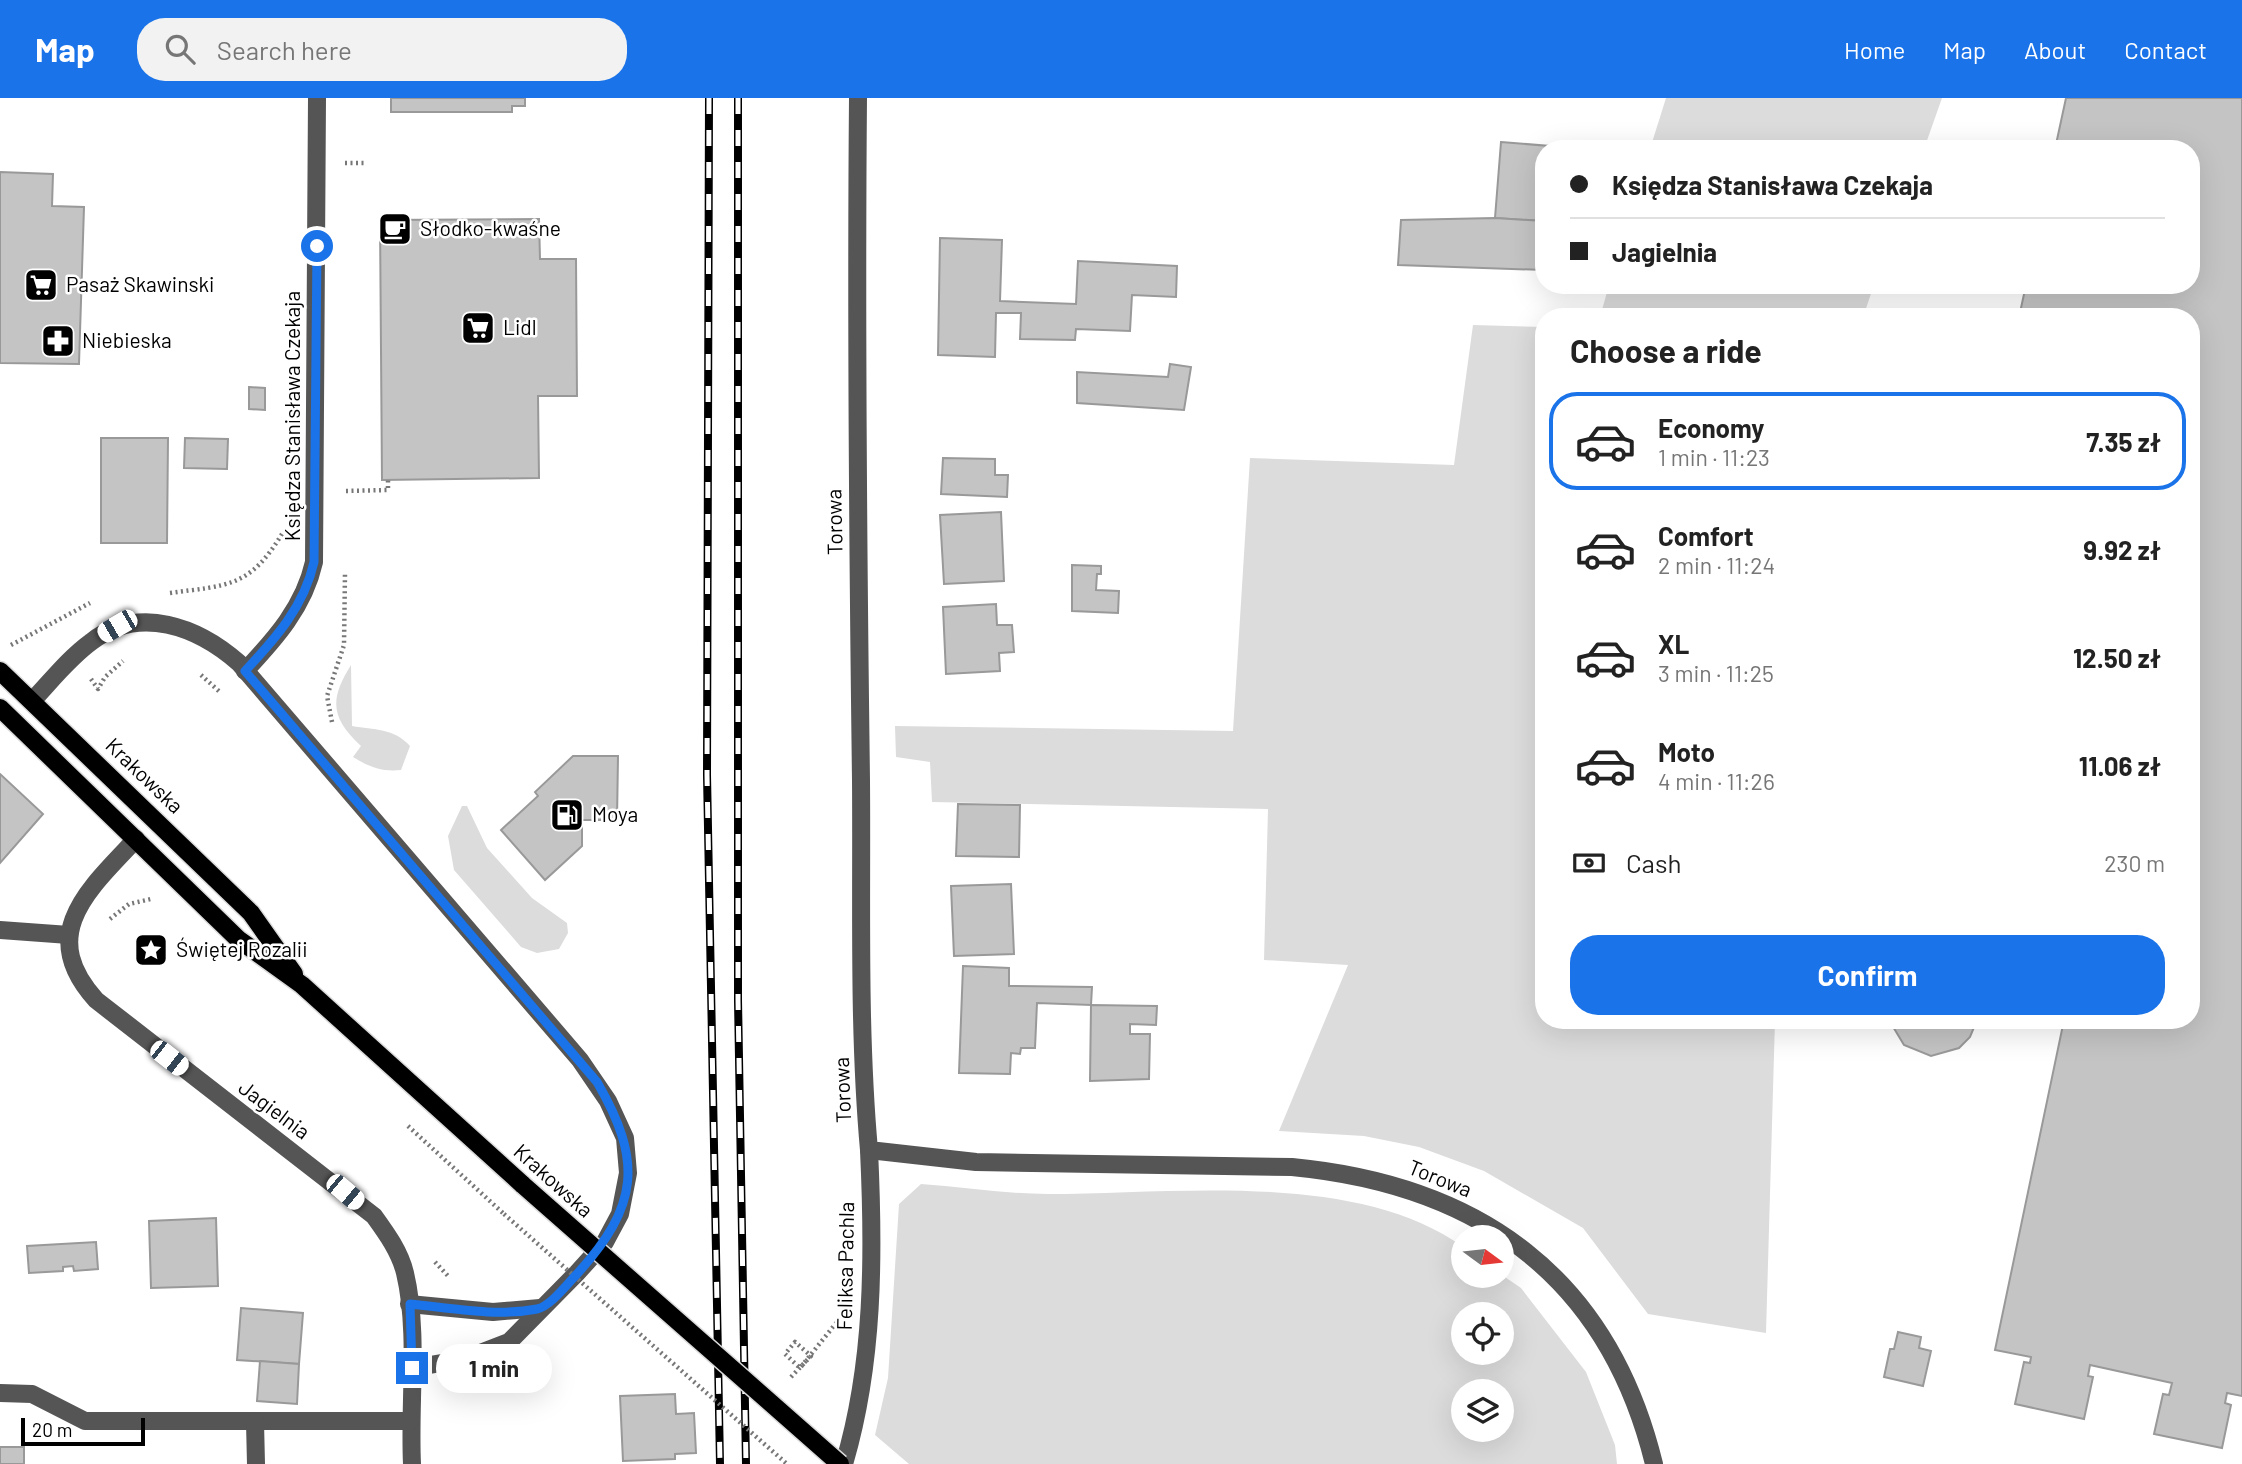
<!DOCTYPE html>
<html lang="en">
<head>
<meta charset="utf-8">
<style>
	body { margin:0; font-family:Barlow,sans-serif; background:#f2f2f2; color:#222; height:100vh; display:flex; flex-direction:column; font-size:26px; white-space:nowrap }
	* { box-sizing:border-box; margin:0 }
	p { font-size:23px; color:#767676 }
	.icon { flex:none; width:38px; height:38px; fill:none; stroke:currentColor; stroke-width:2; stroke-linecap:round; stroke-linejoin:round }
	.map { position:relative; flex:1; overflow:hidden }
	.side { position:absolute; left:1535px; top:210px; width:665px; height:721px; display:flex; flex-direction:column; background:#fff; border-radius:28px; box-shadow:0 7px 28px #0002 }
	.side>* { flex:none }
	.top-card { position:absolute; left:1535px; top:42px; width:665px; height:154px; border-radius:28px; box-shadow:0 7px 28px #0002; display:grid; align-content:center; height:154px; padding:0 35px; background:#fff }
	.needle { width:46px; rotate:105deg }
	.buttons { position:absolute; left:1451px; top:1127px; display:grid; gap:14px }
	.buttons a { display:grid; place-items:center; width:63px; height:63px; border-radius:50%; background:#fff; box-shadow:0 7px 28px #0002; font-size:35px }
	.scale { position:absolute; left:21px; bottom:18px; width:124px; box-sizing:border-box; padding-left:7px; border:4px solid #000; border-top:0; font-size:19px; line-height:24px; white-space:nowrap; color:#000; -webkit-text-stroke:5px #fff; paint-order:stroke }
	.end { position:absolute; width:32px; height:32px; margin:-16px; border:9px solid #1a73e8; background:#fff; box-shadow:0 0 0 4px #fff }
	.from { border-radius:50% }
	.bubble { position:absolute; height:49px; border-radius:24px; background:#fff; box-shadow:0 7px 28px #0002; font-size:23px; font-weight:700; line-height:49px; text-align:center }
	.car { position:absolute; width:21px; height:42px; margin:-21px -10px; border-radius:9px; box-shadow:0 0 5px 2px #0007; background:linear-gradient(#fff 24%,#345 0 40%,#fff 0 76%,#345 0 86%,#fff 0) }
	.top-card b { display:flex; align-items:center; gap:24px; height:66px; font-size:26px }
	.top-card b+b { border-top:2px solid #e0e0e0 }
	.top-card i { width:18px; height:18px; background:#222 }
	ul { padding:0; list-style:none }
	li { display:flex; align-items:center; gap:21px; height:98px; margin:0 14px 10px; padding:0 21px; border:4px solid transparent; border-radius:28px }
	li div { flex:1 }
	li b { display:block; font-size:26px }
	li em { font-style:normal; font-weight:700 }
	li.selected { border-color:#1a73e8 }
	li>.icon { width:63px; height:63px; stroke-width:1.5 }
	h2 { padding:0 35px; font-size:32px; line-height:84px }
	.pay { display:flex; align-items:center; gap:18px; height:77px; padding:0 35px; font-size:26px }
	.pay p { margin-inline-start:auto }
	.button { display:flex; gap:14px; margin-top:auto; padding:14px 35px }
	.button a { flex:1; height:80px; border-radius:28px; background:#1a73e8; color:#fff; font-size:28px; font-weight:700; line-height:80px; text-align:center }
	header { display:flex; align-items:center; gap:42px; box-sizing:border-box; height:98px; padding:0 35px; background:#1a73e8; color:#fff }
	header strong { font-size:33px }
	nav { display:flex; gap:38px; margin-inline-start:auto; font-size:24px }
	.search { width:490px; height:63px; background:#f2f2f2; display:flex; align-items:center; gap:18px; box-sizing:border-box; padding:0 24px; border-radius:28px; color:#767676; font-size:26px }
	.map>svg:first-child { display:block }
	.green { fill:#dcdcdc; fill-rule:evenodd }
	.building { fill:#c4c4c4; stroke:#999; stroke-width:2 }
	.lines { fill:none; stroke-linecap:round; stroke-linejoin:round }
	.major-casing { stroke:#dbdbdb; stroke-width:21 }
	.path { stroke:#777; stroke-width:4.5; stroke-dasharray:2 3.5; stroke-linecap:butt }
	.minor { stroke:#555; stroke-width:18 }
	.major { stroke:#000; stroke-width:18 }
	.rail-casing { stroke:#000; stroke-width:8 }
	.rail { stroke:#fff; stroke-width:5; stroke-dasharray:16; stroke-linecap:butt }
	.major-bridge-casing { stroke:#dbdbdb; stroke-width:21; stroke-linecap:butt }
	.path-bridge { stroke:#777; stroke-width:4.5; stroke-dasharray:2 3.5; stroke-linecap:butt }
	.major-bridge { stroke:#000; stroke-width:18 }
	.route { stroke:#1a73e8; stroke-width:9 }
	.labels { text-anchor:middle; stroke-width:5; stroke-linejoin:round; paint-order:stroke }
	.poi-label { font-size:21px; fill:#000; stroke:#fff; text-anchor:start }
	.street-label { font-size:21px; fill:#000; stroke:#fff }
</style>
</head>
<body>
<header>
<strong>Map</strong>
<div class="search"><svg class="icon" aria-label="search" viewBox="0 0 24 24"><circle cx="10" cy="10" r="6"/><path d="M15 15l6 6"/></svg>Search here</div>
<nav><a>Home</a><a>Map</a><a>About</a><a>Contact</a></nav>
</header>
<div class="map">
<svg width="2242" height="1366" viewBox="0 0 2242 1366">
	<rect width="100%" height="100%" fill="#fff"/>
	<g class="green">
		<path d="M 1666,0 L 1942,0 L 1924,51 L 1650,51 Z"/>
		<path d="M 1609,187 L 1874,187 L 1863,219 L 1600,219 Z"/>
		<path d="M 1473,227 L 1543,229 L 1544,922 L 1775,922 L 1766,1235 L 1648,1216 L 1583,1130 L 1484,1073 L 1419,1049 L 1364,1038 L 1279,1033 L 1348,867 L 1264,862 L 1268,711 L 932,704 L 930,664 L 896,659 L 895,628 L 1233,633 L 1250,360 L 1454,367 Z"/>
		<path d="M 351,567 L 352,628 C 374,632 394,630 410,648 L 401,672 C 382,674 369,669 353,659 L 361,648 C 331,620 329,602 351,567 Z"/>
		<path d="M 462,708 L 467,708 L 487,750 L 532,800 L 567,825 L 568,835 L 559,851 L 537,855 L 521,849 L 454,772 L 448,738 Z"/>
		<path d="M 921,1086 C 963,1089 1006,1096 1048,1096 C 1174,1096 1357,1072 1463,1149 L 1463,1178 L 1502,1177 L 1521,1190 L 1586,1274 L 1615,1347 L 1617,1366 L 909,1366 L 875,1337 L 888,1280 L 899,1106 ZM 1502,1216 L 1502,1255 L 1463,1255 L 1463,1216 ZM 1502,1293 L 1502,1332 L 1463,1332 L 1463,1293 Z"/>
	</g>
	<g class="building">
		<path d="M 391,0 L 525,0 L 525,8 L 512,8 L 512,14 L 391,14 Z"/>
		<path d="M 2066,0 L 2242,0 L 2242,1298 L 2227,1295 L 2225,1305 L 2231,1307 L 2222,1350 L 2154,1336 L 2163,1296 L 2169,1297 L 2172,1285 L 2090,1267 L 2088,1278 L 2093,1279 L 2084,1321 L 2015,1306 L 2024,1264 L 2030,1265 L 2031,1259 L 1995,1252 L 2064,922 L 2191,922 L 2191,219 L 2019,219 L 2026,187 L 2191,187 L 2191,51 L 2055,51 Z"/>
		<path d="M 1501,44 L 1587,51 L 1544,51 L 1544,123 L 1495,120 Z"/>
		<path d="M 0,74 L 53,76 L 52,108 L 84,109 L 79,266 L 0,265 Z"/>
		<path d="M 1495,120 L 1544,123 L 1544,172 L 1398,167 L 1401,122 Z"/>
		<path d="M 539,121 L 540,161 L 576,161 L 577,298 L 538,298 L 539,380 L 382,382 L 380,122 Z"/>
		<path d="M 940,140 L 1002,142 L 1000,203 L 1076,206 L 1078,163 L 1177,168 L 1176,199 L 1132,197 L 1130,233 L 1076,231 L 1075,242 L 1020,241 L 1021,215 L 996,215 L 995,259 L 938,257 Z"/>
		<path d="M 1170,266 L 1191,269 L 1184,312 L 1077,305 L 1077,274 L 1168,279 Z"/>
		<path d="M 249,289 L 265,290 L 265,312 L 249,311 Z"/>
		<path d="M 101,340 L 168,340 L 167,445 L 101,445 Z"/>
		<path d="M 185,340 L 228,341 L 227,371 L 184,370 Z"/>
		<path d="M 943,360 L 995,361 L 995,377 L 1008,377 L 1007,399 L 941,396 Z"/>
		<path d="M 1001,414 L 1004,483 L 944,486 L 940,417 Z"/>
		<path d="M 1072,467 L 1101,468 L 1101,476 L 1097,476 L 1096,492 L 1119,493 L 1118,515 L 1072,513 Z"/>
		<path d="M 996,506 L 997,527 L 1012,527 L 1014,554 L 999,555 L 1000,573 L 946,576 L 943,509 Z"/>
		<path d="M 573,658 L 618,658 L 617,722 L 582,722 L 582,748 L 545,782 L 501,732 L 538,698 L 535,694 Z"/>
		<path d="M 0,676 L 43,716 L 0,765 Z"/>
		<path d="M 958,706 L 1020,707 L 1019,759 L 956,758 Z"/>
		<path d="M 1011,786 L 1014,856 L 954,858 L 951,788 Z"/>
		<path d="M 963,868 L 1009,870 L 1009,888 L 1092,889 L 1091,907 L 1037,905 L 1035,950 L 1021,950 L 1020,956 L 1011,955 L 1010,976 L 959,975 Z"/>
		<path d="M 1091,907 L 1157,908 L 1156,927 L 1130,926 L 1130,936 L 1150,936 L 1149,981 L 1090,983 Z"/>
		<path d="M 1889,922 L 1977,922 L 1970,939 L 1959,950 L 1931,958 L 1904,947 Z"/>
		<path d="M 216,1120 L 218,1188 L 151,1190 L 149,1123 Z"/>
		<path d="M 96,1144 L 98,1171 L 74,1173 L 73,1168 L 63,1169 L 63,1173 L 29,1175 L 27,1148 Z"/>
		<path d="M 241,1210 L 303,1215 L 299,1266 L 237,1262 Z"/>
		<path d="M 1898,1234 L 1921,1239 L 1919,1250 L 1931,1253 L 1923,1288 L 1884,1279 L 1890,1251 L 1894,1251 Z"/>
		<path d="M 260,1263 L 299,1266 L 297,1306 L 257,1303 Z"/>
		<path d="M 675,1296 L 676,1316 L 694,1315 L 696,1355 L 675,1356 L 675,1361 L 623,1363 L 620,1298 Z"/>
		<rect x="0" y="1349" width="24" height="17"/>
	</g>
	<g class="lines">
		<defs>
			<g id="major">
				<path d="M 0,573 L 251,815 L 294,876"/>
				<path d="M 0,610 L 238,841 L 302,887 L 523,1087"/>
			</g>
		</defs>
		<use href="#major" class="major-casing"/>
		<g class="path">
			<path d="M 345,65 L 367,65"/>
			<path d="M 346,393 L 388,392 L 388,381"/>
			<path d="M 170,495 C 228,487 249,490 282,436"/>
			<path d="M 11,547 L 90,505"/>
			<path d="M 201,577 L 221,595"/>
			<path d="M 91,581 L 98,591 L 105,579 L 123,563"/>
			<path d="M 332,624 L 327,598 L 344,547 L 345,475"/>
			<path d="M 110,821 L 129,806 L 151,801"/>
			<path d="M 408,1028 L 504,1116"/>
			<path d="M 435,1164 L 448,1178"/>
			<path d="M 791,1279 L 811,1258 L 795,1244 L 785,1256 L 800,1270 L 837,1224"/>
		</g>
		<g class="minor">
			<path d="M 858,0 C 856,227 858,454 861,682 C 862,805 858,929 869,1052 L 976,1064 L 1292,1069 C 1479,1087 1608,1178 1654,1366"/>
			<path d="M 245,573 C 275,541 304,509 314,464 L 317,0"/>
			<path d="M 33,602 C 51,583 69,560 91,544 C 139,506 198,529 239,565 L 580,962 L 608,1003 L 625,1040 L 628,1075 L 620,1116 L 605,1144 L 577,1175 L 509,1244 L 465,1261 L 412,1270"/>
			<path d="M 136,741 C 89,791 36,836 96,902 L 374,1118 C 387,1136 400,1154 405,1175 C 419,1234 409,1305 412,1366"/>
			<path d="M 0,832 L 69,837"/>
			<path d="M 409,1206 L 493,1214 L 540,1210"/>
			<path d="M 0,1295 L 32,1296 L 85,1323 L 410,1323"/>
			<path d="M 255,1324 L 256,1366"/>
			<path d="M 844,1366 C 874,1265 874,1157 869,1052"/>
		</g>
		<use href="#major" class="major"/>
		<defs>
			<g id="rail">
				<path d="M 709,0 L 707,677 L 720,1366"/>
				<path d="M 738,0 L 738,902 L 746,1366"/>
			</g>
		</defs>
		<use href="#rail" class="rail-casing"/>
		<use href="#rail" class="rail"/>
		<defs>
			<path id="major-bridge" d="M 523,1087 L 840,1366"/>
		</defs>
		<use href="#major-bridge" class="major-bridge-casing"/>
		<path class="path-bridge" d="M 504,1116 L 787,1366"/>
		<use href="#major-bridge" class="major-bridge"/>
	</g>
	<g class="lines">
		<path class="route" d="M 317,148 L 314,464 C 304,509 275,541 245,573 L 597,984 C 643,1063 639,1108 577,1176 C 567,1186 551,1208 537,1211 C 496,1219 451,1210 410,1206 L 412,1270"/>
	</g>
	<defs>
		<symbol id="cafe-square" viewBox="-11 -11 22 22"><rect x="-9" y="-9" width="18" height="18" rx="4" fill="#000" stroke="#fff"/><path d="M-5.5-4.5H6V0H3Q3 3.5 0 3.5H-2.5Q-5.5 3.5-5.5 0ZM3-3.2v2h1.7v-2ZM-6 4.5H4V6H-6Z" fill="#fff"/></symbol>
		<symbol id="supermarket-square" viewBox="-11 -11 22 22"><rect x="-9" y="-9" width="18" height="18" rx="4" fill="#000" stroke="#fff"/><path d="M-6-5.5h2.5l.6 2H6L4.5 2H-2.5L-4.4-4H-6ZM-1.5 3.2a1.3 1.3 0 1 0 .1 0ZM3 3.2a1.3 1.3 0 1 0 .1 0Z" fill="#fff"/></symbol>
		<symbol id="pharmacy-square" viewBox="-11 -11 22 22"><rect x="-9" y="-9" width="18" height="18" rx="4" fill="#000" stroke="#fff"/><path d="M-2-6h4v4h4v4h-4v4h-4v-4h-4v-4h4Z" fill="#fff"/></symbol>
		<symbol id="fuel-square" viewBox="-11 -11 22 22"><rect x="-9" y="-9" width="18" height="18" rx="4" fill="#000" stroke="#fff"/><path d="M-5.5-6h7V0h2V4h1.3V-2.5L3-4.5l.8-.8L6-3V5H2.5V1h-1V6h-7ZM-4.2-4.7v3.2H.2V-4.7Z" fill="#fff"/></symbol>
		<symbol id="sight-square" viewBox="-11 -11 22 22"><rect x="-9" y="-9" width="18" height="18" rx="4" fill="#000" stroke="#fff"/><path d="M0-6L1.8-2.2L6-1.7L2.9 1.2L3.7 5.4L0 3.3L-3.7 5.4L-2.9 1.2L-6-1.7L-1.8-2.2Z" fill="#fff"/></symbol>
	</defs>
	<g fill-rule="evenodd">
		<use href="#cafe-square" x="376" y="112" width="38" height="38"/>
		<use href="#supermarket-square" x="22" y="168" width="38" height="38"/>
		<use href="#supermarket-square" x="459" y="211" width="38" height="38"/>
		<use href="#pharmacy-square" x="39" y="224" width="38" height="38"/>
		<use href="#fuel-square" x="548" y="698" width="38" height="38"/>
		<use href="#sight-square" x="132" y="833" width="38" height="38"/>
	</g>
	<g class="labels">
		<g class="poi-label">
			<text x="420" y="138">Słodko-kwaśne</text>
			<text x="66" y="194">Pasaż Skawinski</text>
			<text x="503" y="237">Lidl</text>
			<text x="82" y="250">Niebieska</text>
			<text x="592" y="724">Moya</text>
			<text x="176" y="859">Świętej Rozalii</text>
		</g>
		<g class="street-label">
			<text transform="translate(293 318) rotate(-90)" y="7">Księdza Stanisława Czekaja</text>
			<text transform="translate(835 424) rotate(-91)" y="7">Torowa</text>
			<text transform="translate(144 678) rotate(44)" y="7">Krakowska</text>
			<text transform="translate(843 992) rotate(-92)" y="7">Torowa</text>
			<text transform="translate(274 1012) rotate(37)" y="7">Jagielnia</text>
			<text transform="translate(1440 1081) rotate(22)" y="7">Torowa</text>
			<text transform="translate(553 1083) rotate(42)" y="7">Krakowska</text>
			<text transform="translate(846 1168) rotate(-89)" y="7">Feliksa Pachla</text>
		</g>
	</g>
</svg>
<div class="buttons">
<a><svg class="needle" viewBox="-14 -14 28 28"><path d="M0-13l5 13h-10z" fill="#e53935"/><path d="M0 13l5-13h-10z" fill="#767676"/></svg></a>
<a><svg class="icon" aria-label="locate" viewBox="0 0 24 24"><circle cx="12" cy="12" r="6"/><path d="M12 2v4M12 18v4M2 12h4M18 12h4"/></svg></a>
<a><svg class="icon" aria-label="layers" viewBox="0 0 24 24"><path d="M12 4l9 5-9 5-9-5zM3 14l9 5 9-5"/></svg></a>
</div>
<div class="scale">20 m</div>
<i class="end from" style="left:317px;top:148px"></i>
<i class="end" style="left:412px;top:1270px"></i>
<div class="bubble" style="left:436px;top:1246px;width:116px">1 min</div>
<i class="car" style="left:117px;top:528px;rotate:240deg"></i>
<i class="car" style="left:169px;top:960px;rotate:128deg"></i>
<i class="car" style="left:345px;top:1094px;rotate:130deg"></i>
<div class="top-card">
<b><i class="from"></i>Księdza Stanisława Czekaja</b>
<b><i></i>Jagielnia</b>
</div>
<section class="side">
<h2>Choose a ride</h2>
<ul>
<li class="selected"><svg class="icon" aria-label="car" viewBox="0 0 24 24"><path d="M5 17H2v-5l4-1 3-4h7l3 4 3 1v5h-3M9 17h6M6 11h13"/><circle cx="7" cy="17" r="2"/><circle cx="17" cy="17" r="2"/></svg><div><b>Economy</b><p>1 min · 11:23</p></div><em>7.35 zł</em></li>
<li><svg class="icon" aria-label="car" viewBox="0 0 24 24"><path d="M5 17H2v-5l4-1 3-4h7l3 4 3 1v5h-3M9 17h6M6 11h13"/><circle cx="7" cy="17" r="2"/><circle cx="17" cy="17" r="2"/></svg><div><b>Comfort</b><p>2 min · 11:24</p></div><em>9.92 zł</em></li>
<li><svg class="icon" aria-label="car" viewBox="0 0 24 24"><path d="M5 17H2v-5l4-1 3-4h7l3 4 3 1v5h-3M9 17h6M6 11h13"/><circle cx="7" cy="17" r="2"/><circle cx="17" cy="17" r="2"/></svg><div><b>XL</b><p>3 min · 11:25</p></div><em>12.50 zł</em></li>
<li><svg class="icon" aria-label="car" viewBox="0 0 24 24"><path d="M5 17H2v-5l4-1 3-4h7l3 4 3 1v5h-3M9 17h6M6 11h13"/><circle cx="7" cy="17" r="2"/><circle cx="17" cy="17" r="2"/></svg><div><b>Moto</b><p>4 min · 11:26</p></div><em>11.06 zł</em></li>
</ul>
<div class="pay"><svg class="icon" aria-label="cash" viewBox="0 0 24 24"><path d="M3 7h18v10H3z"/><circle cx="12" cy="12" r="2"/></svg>Cash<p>230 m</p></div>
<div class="button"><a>Confirm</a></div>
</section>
</div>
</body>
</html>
